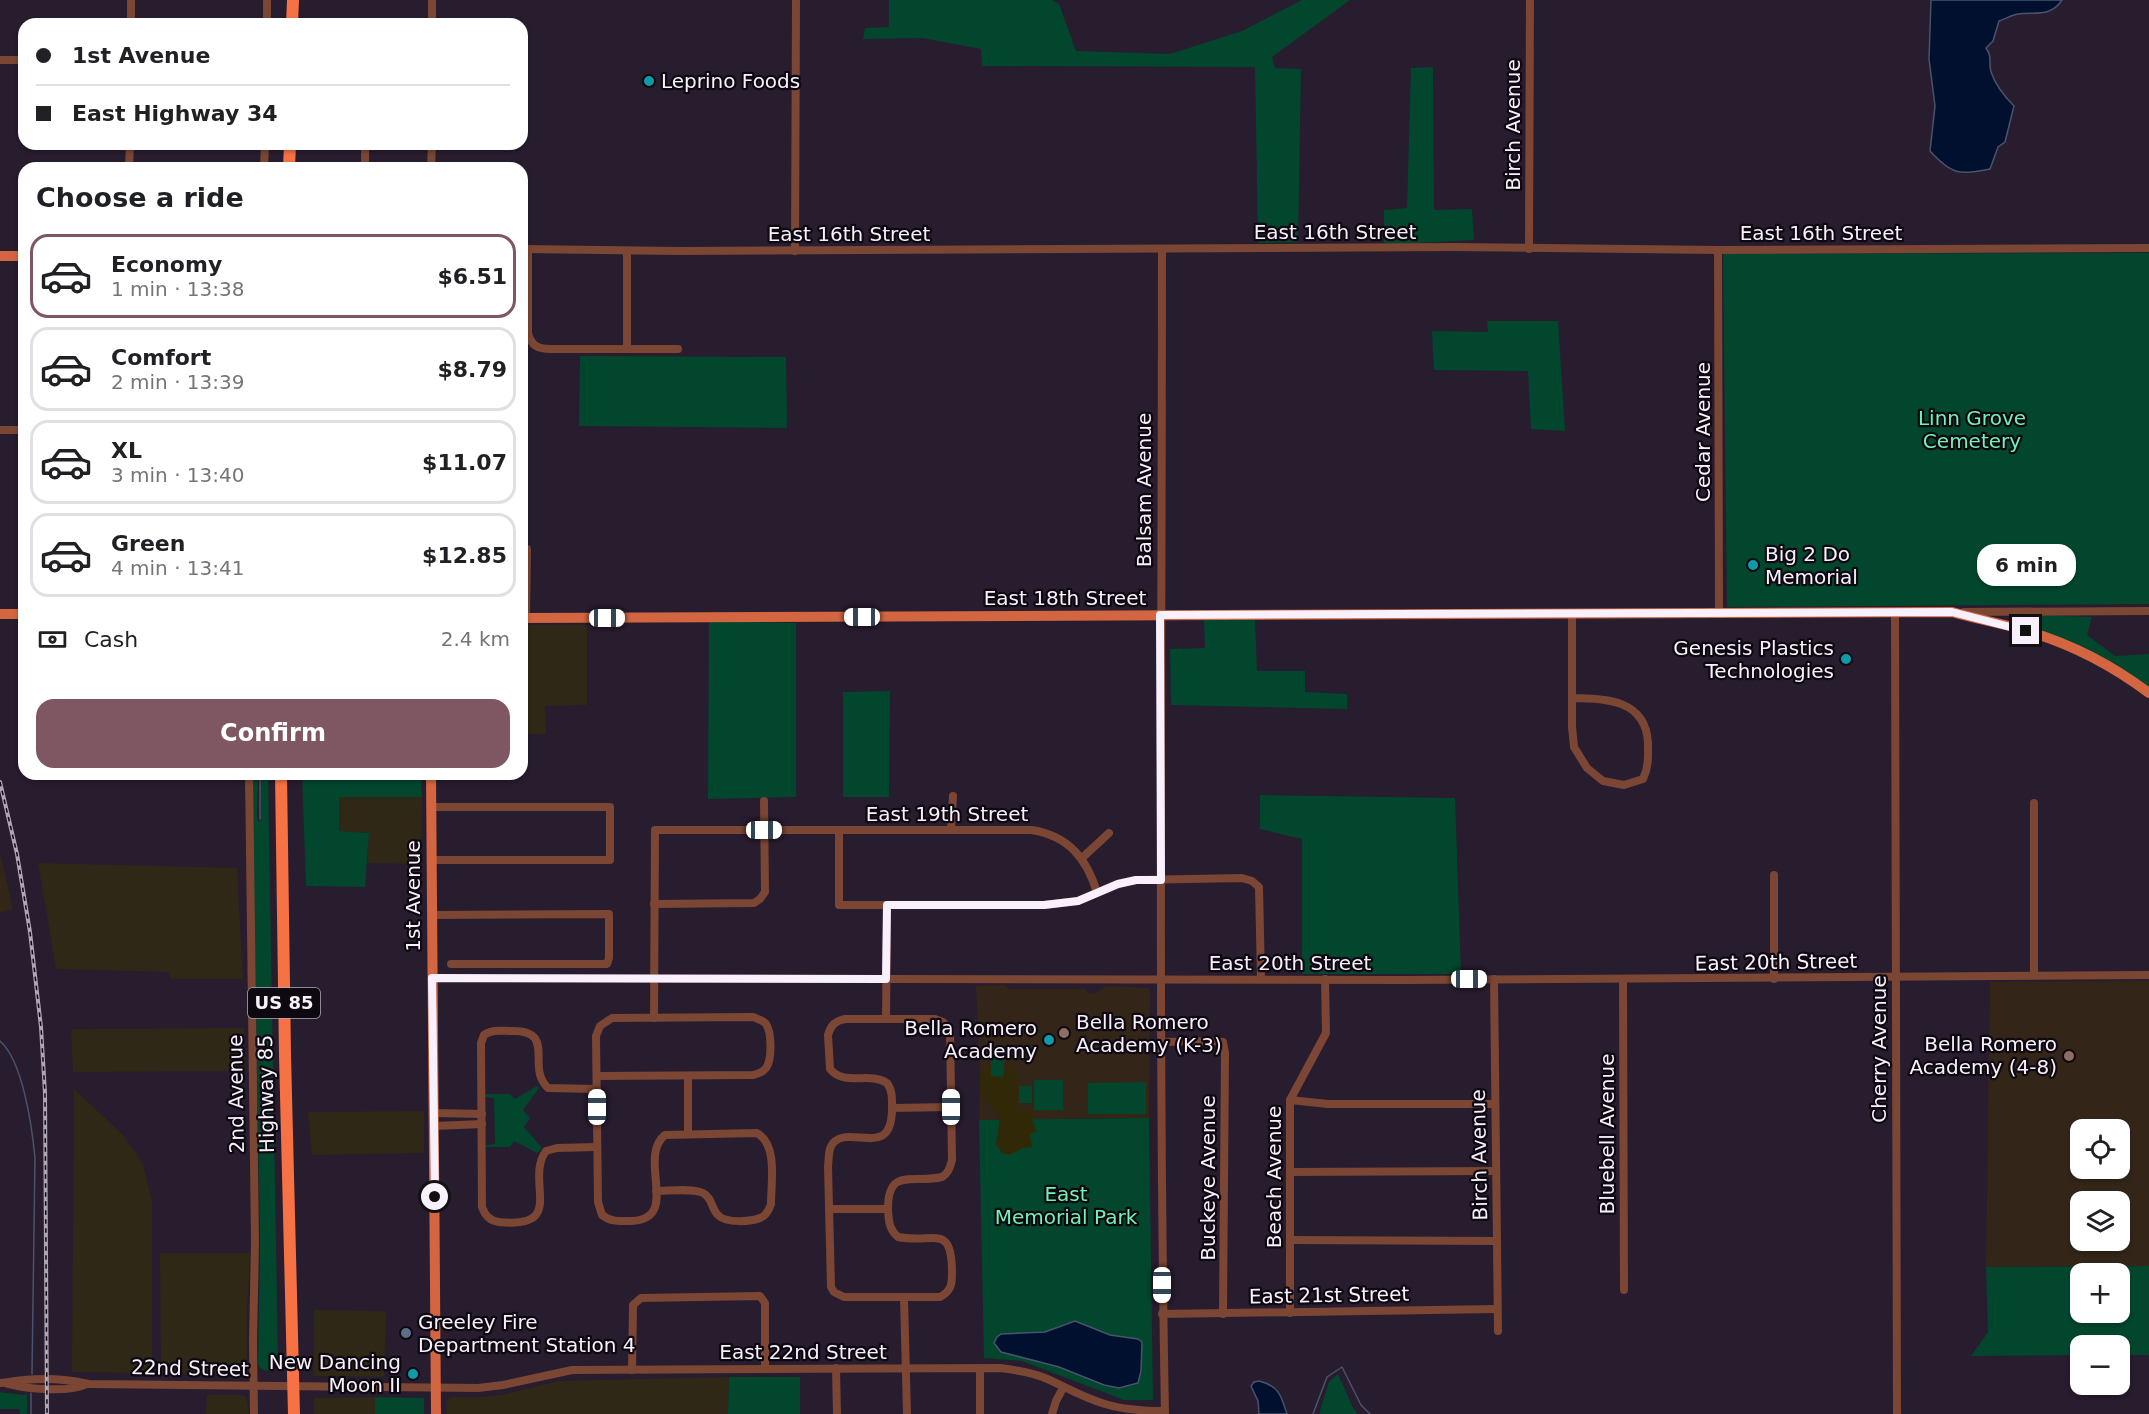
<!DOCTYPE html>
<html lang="en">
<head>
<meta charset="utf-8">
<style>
	body { margin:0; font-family:"DejaVu Sans",sans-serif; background:#f2f2f2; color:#202124; height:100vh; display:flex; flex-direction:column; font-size:22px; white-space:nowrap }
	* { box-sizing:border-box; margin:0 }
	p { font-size:20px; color:#757577 }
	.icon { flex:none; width:33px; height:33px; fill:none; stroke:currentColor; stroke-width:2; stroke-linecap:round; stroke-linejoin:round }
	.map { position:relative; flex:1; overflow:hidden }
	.details { position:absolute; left:18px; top:162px; width:510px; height:618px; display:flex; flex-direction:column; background:#fff; border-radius:18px; box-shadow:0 2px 4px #0004 }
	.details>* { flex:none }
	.hud { position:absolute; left:18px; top:18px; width:510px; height:132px; border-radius:18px; box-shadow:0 2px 4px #0004; display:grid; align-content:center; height:132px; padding:0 18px; background:#fff }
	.controls { position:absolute; left:2070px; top:1119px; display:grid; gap:12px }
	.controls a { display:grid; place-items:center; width:60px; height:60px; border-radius:12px; background:#fff; box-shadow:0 2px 4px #0004; font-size:30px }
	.end { position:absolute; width:27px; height:27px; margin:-14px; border:8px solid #f8f0fd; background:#111; box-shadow:0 0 0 3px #111 }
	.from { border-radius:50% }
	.bubble { position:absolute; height:42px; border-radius:18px; background:#fff; box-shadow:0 2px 4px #0004; font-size:20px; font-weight:800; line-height:42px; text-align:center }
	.car { position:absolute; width:18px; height:36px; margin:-18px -9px; border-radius:8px; box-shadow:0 0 4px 2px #0007; background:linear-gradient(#fff 24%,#345 0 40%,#fff 0 76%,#345 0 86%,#fff 0) }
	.hud b { display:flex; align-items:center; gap:21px; height:57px; font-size:22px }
	.hud b+b { border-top:2px solid #e0e0e0 }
	.hud i { width:15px; height:15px; background:#202124 }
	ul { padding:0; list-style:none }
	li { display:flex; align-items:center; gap:18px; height:84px; margin:0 12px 9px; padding:0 6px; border:3px solid #e0e0e0; border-radius:18px }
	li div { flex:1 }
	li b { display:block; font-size:22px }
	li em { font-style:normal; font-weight:800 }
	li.current { border-color:#7e5762 }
	li>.icon { width:54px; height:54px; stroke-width:1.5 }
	h2 { padding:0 18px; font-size:27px; line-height:72px }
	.pay { display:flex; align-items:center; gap:15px; height:66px; padding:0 18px; font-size:22px }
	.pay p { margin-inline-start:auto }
	.button { display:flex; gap:12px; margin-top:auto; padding:12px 18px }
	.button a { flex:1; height:69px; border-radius:18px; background:#7e5762; color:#fff; font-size:24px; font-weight:800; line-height:69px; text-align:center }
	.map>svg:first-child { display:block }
	.commercial { fill:#2f2817 }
	.education { fill:#332619; fill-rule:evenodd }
	.green { fill:#02462d; fill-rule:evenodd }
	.sand { fill:#302807 }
	.water { fill:#00102e; stroke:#4a536c; stroke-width:1.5 }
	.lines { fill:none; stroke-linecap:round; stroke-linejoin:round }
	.stream { stroke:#4a536c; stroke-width:1.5 }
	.minor { stroke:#7b4634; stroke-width:8 }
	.major { stroke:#d36640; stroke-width:10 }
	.highway { stroke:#f67244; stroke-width:12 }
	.rail-casing { stroke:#afa6b5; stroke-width:4 }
	.rail { stroke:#0e0911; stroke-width:1.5; stroke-dasharray:4.5; stroke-linecap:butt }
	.route { stroke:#f8f0fd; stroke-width:8 }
	.culture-dot { fill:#0f9aa8; stroke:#0e0911; stroke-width:2 }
	.education-dot { fill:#8d6e63; stroke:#0e0911; stroke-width:2 }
	.service-dot { fill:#5c6f8a; stroke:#0e0911; stroke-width:2 }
	.labels { text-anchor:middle; stroke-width:4.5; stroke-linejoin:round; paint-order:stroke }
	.shield { fill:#0e0911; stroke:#b2abb6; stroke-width:1.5 }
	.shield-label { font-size:18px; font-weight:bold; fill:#f8f0fd }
	.poi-label { font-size:20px; fill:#f8f0fd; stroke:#0e0911; text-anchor:start }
	.street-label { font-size:20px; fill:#f8f0fd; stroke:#0e0911 }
	.park-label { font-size:20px; fill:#71f2b6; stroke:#0e0911 }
</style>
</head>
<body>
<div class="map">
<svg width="2149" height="1414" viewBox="0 0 2149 1414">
	<rect width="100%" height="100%" fill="#281c2f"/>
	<g class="commercial">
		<path d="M 522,625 L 587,625 L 587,705 L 545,706 L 546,734 L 522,734 Z"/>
		<path d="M 338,797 L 422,797 L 421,864 L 367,863 L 369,833 L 339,831 Z"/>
		<path d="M 38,863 L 237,868 L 243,979 L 171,979 L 169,972 L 56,969 Z"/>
		<path d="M 244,1028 L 245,1071 L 73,1072 L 71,1029 Z"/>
		<path d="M 74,1089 L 124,1136 L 143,1164 L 152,1201 L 152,1373 L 72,1372 Z"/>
		<path d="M 424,1111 L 424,1153 L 312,1155 L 308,1112 Z"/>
		<path d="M 160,1253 L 250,1253 L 247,1312 L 247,1367 L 244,1373 L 161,1373 Z"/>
		<path d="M 314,1310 L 386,1311 L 384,1377 L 314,1376 Z"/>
		<path d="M 729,1377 L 728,1414 L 446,1414 L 447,1400 L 452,1397 L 482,1397 L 502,1395 L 558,1381 Z"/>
		<path d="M 207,1395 L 242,1395 L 246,1397 L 249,1414 L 206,1414 Z"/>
		<path d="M 375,1397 L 375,1414 L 314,1414 L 314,1398 Z"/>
	</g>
	<g class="education">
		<path d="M 0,853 L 13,909 L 0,912 Z"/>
		<path d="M 2149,981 L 2149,1266 L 1986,1267 L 1990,982 ZM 2080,1130 L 2120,1130 L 2120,1168 L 2080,1168 ZM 2080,1202 L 2120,1202 L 2120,1240 L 2080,1240 Z"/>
		<path d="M 1005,985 L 1008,989 L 1085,989 L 1089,994 L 1098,992 L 1106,986 L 1148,988 L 1150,992 L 1149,1118 L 979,1120 L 980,1072 L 976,986 Z"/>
	</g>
	<g class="green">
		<path d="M 889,0 L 1052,0 L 1059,4 L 1076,51 L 1170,54 L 1242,31 L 1302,0 L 1350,0 L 1272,57 L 1275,68 L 1301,69 L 1298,242 L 1258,243 L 1255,67 L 982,66 L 981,49 L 922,38 L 863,39 L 865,28 L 889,27 Z"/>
		<path d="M 1433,67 L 1434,210 L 1472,209 L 1474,240 L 1384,245 L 1384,210 L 1407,208 L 1411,68 Z"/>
		<path d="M 2149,253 L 2149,604 L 1727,607 L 1723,254 Z"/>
		<path d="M 1487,321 L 1558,321 L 1565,431 L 1531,429 L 1528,371 L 1434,370 L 1432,331 L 1488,332 Z"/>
		<path d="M 580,356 L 786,357 L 787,428 L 579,426 Z"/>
		<path d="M 2037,615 L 2092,617 L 2087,635 L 2115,656 L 2149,654 L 2149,688 L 2073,645 L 2036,628 L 2032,620 Z"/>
		<path d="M 1204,620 L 1255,620 L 1257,671 L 1305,671 L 1305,692 L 1347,694 L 1347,709 L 1171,705 L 1170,649 L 1205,648 Z"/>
		<path d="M 709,621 L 796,623 L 796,797 L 708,799 Z"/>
		<path d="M 890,691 L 889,797 L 843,797 L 843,692 Z"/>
		<path d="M 252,774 L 258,774 L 257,819 L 259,822 L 261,819 L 261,774 L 268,774 L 278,1361 L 271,1372 L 261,1369 L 258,1364 L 260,1243 Z"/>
		<path d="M 302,774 L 421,774 L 422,797 L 339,797 L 339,831 L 369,833 L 365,887 L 306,886 Z"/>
		<path d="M 1260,795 L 1455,798 L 1461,974 L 1302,974 L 1302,839 L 1260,829 Z"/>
		<rect x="991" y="1050" width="13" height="27"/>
		<rect x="1034" y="1080" width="29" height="30"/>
		<path d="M 1146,1082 L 1146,1114 L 1088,1114 L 1088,1083 Z"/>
		<path d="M 537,1086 L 539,1088 L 523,1110 L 530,1118 L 524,1127 L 542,1148 L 537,1153 L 514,1141 L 510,1147 L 486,1147 L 486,1145 L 495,1144 L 494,1098 L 485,1097 L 485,1094 L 510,1094 L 515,1099 Z"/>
		<rect x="1019" y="1086" width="13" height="17"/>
		<path d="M 1149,1118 L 1153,1400 L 1124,1400 L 1022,1361 L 984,1358 L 979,1120 Z"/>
		<path d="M 2149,1266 L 2149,1355 L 2120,1355 L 2120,1346 L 2080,1346 L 2080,1355 L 1971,1356 L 1988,1332 L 1986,1267 ZM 2080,1274 L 2120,1274 L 2120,1312 L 2080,1312 Z"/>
		<path d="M 1338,1374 L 1353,1408 L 1358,1414 L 1319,1414 L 1329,1382 Z"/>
		<path d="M 729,1377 L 800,1377 L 800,1414 L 728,1414 Z"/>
		<path d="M 0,1392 L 24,1395 L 27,1393 L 27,1414 L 20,1414 L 19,1409 L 0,1409 Z"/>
		<path d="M 375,1397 L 424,1398 L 424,1414 L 375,1414 Z"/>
	</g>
	<path class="sand" d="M 1007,1059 L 1017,1074 L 1017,1110 L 1034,1110 L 1032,1120 L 1037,1132 L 1033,1132 L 1030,1136 L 1032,1147 L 1023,1148 L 1009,1155 L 1002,1153 L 996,1144 L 1000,1118 L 994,1107 L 986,1101 L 983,1094 L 980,1094 L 980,1072 L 983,1072 L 991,1064 L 991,1076 L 1003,1077 L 1004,1072 L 1007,1071 Z"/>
	<g class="water">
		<path d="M 1931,0 L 2062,0 C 2051,17 2035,12 2018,14 C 2012,15 2005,19 1999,21 L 1993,41 L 1986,48 C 1993,58 1988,62 1991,72 C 1995,84 2005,97 2014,106 L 2005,142 L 1998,147 L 1990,169 C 1959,175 1952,175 1930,151 L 1935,106 L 1929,59 Z"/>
		<path d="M 1075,1321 L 1110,1335 L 1138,1339 L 1142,1342 L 1141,1371 L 1138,1383 L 1119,1388 L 1104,1385 L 1059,1367 L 1001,1352 L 994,1343 L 997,1337 L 1001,1334 L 1045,1332 Z"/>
		<path d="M 1259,1381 C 1279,1386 1281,1395 1287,1414 L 1259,1414 L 1258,1401 L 1251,1386 L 1254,1382 Z"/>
	</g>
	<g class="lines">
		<g class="stream">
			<path d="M 260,774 L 260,819"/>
			<path d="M 0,1041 C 23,1061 32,1127 35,1158 L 32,1374"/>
			<path d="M 31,1414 L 31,1393"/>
			<path d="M 1313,1414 L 1327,1377 L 1342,1367 L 1361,1405 L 1370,1414"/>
		</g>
		<g class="minor">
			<path d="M 131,24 L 131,0"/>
			<path d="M 267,24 L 267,0"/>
			<path d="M 432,24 L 432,0"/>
			<path d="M 0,60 L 24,60"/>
			<path d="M 129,168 L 130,144"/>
			<path d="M 264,168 L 265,144"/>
			<path d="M 365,168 L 365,144"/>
			<path d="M 431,168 L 432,144"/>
			<path d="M 522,249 L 679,251 L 1453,247 L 1718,250 L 2149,248"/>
			<path d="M 528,249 L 528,333 C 531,346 538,349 551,349 L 678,349"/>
			<path d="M 1529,249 L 1530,0"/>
			<path d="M 1162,250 C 1162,638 1158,1026 1165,1414"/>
			<path d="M 1718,250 L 1719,613"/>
			<path d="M 795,251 L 796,0"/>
			<path d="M 627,349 L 627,251"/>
			<path d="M 0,430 L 24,430"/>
			<path d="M 1895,612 L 1897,1414"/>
			<path d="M 1964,612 L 2149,611"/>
			<path d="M 526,618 L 527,549"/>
			<path d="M 2026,631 L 2027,612"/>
			<path d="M 1572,698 C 1606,698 1646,700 1648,743 C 1648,757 1649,766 1643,779 L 1624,785 L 1603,781 L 1587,768 L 1574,747 L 1572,727 L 1572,614"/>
			<path d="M 249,774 L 255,1242 L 253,1343 L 254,1414"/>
			<path d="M 2034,803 L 2034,975"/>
			<path d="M 431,807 L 610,807 L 610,860 L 431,860"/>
			<path d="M 839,830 L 839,905 L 1044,905 L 1078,901 L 1117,884 L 1136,880 L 1242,878 L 1252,881 L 1259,887 L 1261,979"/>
			<path d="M 951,830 L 953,796"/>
			<path d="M 1082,858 L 1109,833"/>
			<path d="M 1774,875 L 1774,979"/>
			<path d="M 654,904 L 754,903 L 760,899 L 765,892 L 764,801"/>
			<path d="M 432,915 L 609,914 L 609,958 L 607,964 L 451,964"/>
			<path d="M 432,978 L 1406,980 L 2149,975"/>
			<path d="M 1494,979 L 1498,1331"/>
			<path d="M 1623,979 L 1624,1290"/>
			<path d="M 654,1018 L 655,830 L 1032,830 C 1068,836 1087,858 1097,893"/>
			<path d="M 845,1019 L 935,1019 L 943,1022 L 950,1030 L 952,1160 C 950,1167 949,1173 942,1177 C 913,1184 887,1166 888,1211 C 889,1222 889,1229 898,1237 C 934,1244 952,1222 952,1273 C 952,1285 951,1291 940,1297 L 844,1297 L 834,1292 L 831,1287 L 828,1166 C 829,1158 828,1149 833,1143 C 851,1124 891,1160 892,1110 C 892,1101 893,1091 887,1083 C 869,1071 845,1087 830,1069 L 828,1035 C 831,1025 835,1021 845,1019 Z"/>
			<path d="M 886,1019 L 887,905"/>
			<path d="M 1160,1042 L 1213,1041 L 1223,1042 L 1225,1053 L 1223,1314"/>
			<path d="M 597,1076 L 753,1075 C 758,1074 762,1073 766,1068 C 772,1060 772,1033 766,1024 C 763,1020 758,1019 753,1017 L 612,1018 L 600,1026 L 596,1036 L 598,1202 L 602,1215 C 611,1222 619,1221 629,1221 C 683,1221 636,1158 665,1135 L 757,1133 C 778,1145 771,1182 771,1204 C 769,1210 766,1216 760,1218 C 751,1222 726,1223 719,1216 C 711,1210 713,1198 703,1193 C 693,1188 668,1191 656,1191"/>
			<path d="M 688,1076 L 688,1133"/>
			<path d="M 597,1089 L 548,1088 C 525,1067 558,1030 511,1031 C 502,1031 492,1029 484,1035 L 481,1043 L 482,1207 C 485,1216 490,1221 499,1222 C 568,1229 524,1181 546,1151 L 557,1148 L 597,1147"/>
			<path d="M 1290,1100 L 1328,1104 L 1495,1104"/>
			<path d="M 892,1108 L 951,1107"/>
			<path d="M 434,1113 L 482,1114"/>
			<path d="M 434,1126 L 482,1124"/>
			<path d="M 1290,1172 L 1496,1171"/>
			<path d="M 829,1209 L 888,1209"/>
			<path d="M 1290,1240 L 1496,1241"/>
			<path d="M 904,1298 L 907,1414"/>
			<path d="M 1290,1313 L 1290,1100 L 1326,1033 L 1325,979"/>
			<path d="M 1162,1314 L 1497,1309"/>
			<path d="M 836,1368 L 837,1414"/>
			<path d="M 980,1368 L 980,1414"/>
			<path d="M 632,1370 L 633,1305 L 641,1298 L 760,1296 L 765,1303 L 765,1368"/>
			<path d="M 0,1383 C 8,1383 16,1380 24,1380 C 45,1378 67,1379 88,1384 L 478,1388 L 503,1385 L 572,1370 L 1000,1368 C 1016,1370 1031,1372 1045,1378 C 1066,1387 1084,1398 1105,1404 C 1124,1410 1145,1411 1165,1411"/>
			<path d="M 8,1384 C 27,1389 69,1393 87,1384"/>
			<path d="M 1052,1414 L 1056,1401 L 1063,1388"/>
		</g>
		<g class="major">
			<path d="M 0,256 L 24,256"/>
			<path d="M 0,614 L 24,614"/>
			<path d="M 522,618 L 1952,612 C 1976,619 2000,623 2024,630 C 2069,643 2112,665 2149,693"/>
			<path d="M 431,774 L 436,1414"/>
		</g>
		<g class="highway">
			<path d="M 292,24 L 293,0"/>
			<path d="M 289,168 L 290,144"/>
			<path d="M 281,774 L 285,1055 L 294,1414"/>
		</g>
		<defs>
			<path id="rail" d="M 0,782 L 17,854 L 30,932 L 41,1027 L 45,1093 L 47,1414"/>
		</defs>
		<use href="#rail" class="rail-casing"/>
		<use href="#rail" class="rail"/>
	</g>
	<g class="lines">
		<path class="route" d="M 435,1197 L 432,978 L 886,979 L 887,905 L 1044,905 L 1078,901 L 1118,884 L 1136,880 L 1161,880 L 1160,615 L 1952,612 L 2026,631"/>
	</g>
	<g class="culture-dot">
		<circle cx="649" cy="81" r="6"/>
		<circle cx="1753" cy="565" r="6"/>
		<circle cx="1846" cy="659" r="6"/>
		<circle cx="1049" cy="1040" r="6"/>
		<circle cx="413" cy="1374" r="6"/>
	</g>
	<g class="education-dot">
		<circle cx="1064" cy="1033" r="6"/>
		<circle cx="2069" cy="1056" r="6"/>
	</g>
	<circle class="service-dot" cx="406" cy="1333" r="6"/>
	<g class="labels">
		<rect class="shield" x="248" y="988" width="72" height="30" rx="4.5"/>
		<g class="shield-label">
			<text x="284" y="1009">US 85</text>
		</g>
		<g class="poi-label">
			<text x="661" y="88">Leprino Foods</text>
			<text x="1765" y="561">Big 2 Do<tspan x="1765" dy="23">Memorial</tspan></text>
			<text x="1834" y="655" text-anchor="end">Genesis Plastics<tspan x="1834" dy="23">Technologies</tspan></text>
			<text x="1076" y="1029">Bella Romero<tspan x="1076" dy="23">Academy (K-3)</tspan></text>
			<text x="1037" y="1035" text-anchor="end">Bella Romero<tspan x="1037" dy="23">Academy</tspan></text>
			<text x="2057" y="1051" text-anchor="end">Bella Romero<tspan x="2057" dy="23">Academy (4-8)</tspan></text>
			<text x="418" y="1329">Greeley Fire<tspan x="418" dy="23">Department Station 4</tspan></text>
			<text x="401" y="1369" text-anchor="end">New Dancing<tspan x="401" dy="23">Moon II</tspan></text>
		</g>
		<g class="street-label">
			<text transform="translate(1513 125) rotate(-90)" y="7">Birch Avenue</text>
			<text x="1335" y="239">East 16th Street</text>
			<text x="1821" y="240">East 16th Street</text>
			<text x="849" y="241">East 16th Street</text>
			<text transform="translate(1703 432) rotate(-90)" y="7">Cedar Avenue</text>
			<text transform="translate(1144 490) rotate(-90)" y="7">Balsam Avenue</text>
			<text x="1065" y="605">East 18th Street</text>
			<text x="947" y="821">East 19th Street</text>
			<text transform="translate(413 896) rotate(-90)" y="7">1st Avenue</text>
			<text transform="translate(1776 962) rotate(-1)" y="7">East 20th Street</text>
			<text x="1290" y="970">East 20th Street</text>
			<text transform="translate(1879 1049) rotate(-90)" y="7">Cherry Avenue</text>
			<text transform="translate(236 1094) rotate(-91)" y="7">2nd Avenue</text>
			<text transform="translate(266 1094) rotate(-91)" y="7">Highway 85</text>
			<text transform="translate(1607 1134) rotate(-90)" y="7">Bluebell Avenue</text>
			<text transform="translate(1479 1155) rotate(-91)" y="7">Birch Avenue</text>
			<text transform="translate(1274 1177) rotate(-90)" y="7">Beach Avenue</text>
			<text transform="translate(1208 1178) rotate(-90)" y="7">Buckeye Avenue</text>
			<text transform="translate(1329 1295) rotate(-1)" y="7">East 21st Street</text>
			<text x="803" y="1359">East 22nd Street</text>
			<text transform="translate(190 1368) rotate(1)" y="7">22nd Street</text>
		</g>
		<g class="park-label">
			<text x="1972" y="425">Linn Grove<tspan x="1972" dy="23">Cemetery</tspan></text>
			<text x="1066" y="1201">East<tspan x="1066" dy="23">Memorial Park</tspan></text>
		</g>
	</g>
</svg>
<div class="controls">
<a><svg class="icon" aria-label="locate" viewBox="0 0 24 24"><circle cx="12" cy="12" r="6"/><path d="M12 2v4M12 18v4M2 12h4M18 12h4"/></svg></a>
<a><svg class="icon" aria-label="layers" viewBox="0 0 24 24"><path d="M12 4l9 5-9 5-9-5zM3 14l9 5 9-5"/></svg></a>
<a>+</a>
<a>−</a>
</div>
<i class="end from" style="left:435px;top:1197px"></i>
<i class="end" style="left:2026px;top:631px"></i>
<div class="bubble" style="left:1977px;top:544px;width:99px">6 min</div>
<i class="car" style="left:862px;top:617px;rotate:270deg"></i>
<i class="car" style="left:607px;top:618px;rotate:90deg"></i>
<i class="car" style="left:764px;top:830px;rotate:90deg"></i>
<i class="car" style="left:1469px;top:979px;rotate:90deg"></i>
<i class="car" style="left:597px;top:1107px;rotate:0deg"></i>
<i class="car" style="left:951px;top:1107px;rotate:0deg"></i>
<i class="car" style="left:1162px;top:1285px;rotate:180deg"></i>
<div class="hud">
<b><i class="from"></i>1st Avenue</b>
<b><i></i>East Highway 34</b>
</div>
<section class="details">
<h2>Choose a ride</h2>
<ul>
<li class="current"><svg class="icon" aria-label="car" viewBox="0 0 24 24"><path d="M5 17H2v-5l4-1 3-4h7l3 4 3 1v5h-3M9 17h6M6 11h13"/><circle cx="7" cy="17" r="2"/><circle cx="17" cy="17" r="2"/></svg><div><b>Economy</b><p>1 min · 13:38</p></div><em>$6.51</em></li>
<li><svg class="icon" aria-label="car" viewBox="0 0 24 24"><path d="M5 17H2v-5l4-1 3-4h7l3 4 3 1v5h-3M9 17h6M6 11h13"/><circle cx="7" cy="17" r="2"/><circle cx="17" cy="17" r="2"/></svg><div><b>Comfort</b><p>2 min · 13:39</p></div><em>$8.79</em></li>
<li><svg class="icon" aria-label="car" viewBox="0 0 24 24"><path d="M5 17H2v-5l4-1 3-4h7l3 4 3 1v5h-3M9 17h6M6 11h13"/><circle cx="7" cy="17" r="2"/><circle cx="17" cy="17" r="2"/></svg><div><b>XL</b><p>3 min · 13:40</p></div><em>$11.07</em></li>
<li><svg class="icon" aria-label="car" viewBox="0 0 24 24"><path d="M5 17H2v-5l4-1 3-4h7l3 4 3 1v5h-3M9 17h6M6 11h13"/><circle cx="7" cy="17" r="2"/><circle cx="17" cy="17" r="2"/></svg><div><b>Green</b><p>4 min · 13:41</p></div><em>$12.85</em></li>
</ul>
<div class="pay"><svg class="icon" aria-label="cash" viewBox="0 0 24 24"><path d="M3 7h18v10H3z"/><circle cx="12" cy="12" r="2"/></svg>Cash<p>2.4 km</p></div>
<div class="button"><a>Confirm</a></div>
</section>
</div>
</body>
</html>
